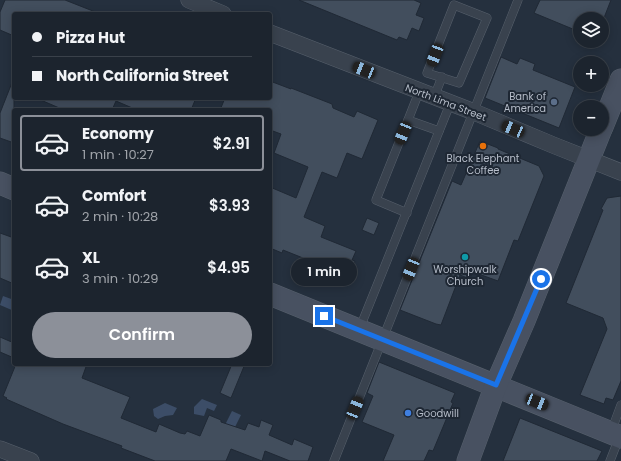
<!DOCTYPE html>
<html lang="en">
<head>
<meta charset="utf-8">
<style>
	body { margin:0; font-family:Poppins,sans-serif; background:#252c36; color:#f1f3f6; height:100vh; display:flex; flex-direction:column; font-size:15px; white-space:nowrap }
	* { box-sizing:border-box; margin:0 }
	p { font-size:13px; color:#a0a4aa }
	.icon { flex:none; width:22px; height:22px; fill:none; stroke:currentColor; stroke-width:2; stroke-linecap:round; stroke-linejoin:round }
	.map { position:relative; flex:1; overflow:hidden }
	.drawer { position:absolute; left:12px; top:108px; width:260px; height:258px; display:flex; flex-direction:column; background:#1c242e; border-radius:4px; box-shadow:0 2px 10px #0003,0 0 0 1px #3a414a }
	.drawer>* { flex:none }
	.guide { position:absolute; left:12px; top:12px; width:260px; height:88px; border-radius:4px; box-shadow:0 2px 10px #0003,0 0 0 1px #3a414a; display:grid; align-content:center; height:88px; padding:0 20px; background:#1c242e }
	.fabs { position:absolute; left:573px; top:12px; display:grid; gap:8px }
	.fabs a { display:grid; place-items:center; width:36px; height:36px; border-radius:50%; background:#1c242e; box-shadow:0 2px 10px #0003,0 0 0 1px #3a414a; font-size:20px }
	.end { position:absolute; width:18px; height:18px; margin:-9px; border:5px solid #1a73e8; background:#fff; box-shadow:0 0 0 2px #fff }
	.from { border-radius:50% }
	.bubble { position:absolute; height:28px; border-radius:14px; background:#1c242e; box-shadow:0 2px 10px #0003,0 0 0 1px #3a414a; font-size:13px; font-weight:600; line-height:28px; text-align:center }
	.car { position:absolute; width:12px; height:24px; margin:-12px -6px; border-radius:5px; box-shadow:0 0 3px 1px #0007; background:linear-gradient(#222 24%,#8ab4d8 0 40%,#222 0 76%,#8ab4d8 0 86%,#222 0) }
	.guide b { display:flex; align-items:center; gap:14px; height:38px; font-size:15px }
	.guide b+b { border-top:1px solid #3a414a }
	.guide i { width:10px; height:10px; background:#f1f3f6 }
	ul { padding:7px 0 0; list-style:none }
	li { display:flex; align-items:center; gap:12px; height:56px; margin:0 8px 6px; padding:0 12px; border:2px solid transparent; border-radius:4px }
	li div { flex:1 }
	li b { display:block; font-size:15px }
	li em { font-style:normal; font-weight:600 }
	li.on { border-color:#8c9099 }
	li>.icon { width:36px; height:36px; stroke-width:1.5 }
	.action { display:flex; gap:8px; margin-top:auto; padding:8px 20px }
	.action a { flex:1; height:46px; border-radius:24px; background:#8c9099; color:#fff; font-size:16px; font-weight:600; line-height:46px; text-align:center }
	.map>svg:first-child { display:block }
	.water { fill:#3c4d67 }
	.building { fill:#424e5d; stroke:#202935 }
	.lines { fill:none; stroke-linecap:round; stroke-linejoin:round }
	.lane-casing { stroke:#57606c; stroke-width:9 }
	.street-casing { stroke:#57606c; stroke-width:17 }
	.secondary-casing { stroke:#57606c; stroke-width:23 }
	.lane { stroke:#39424e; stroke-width:8 }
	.street { stroke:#39424e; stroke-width:16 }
	.secondary { stroke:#485161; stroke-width:22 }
	.route { stroke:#1a73e8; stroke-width:5 }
	.service-dot { fill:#5c6f8a; stroke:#1e2733; stroke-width:1.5 }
	.food-dot { fill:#e8710a; stroke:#1e2733; stroke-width:1.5 }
	.culture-dot { fill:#0f9aa8; stroke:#1e2733; stroke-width:1.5 }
	.shop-dot { fill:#3f7fe0; stroke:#1e2733; stroke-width:1.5 }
	.labels { text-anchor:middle; stroke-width:4; stroke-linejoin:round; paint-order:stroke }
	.poi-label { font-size:10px; fill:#b6bdc9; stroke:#1e2733 }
	.street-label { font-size:10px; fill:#b6bdc9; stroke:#1e2733 }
</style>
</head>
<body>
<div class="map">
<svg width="621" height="461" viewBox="0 0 621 461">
	<rect width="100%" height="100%" fill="#25303e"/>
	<g class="water">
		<path d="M 3,296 L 14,300 L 14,311 L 0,305 Z"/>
		<path d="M 202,399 L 217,405 L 214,411 L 207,408 L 204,416 L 194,414 L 194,407 Z"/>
		<path d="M 165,403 L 177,408 L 173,415 L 165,416 L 158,419 L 154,416 L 153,409 Z"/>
		<path d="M 232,411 L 241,415 L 233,431 L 224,427 Z"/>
	</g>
	<g class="building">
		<path d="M 5,0 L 65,0 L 98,13 L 14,14 L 14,36 L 0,30 L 0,12 Z"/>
		<path d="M 299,0 L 414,0 L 421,3 L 416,15 L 424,18 L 419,31 L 412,28 L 407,40 L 399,37 L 397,40 Z"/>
		<path d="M 540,0 L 611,0 L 602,23 L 602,19 L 580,19 L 580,32 L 534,13 Z"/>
		<path d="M 501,57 L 517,64 L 520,58 L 535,64 L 533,70 L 575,87 L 559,128 L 485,98 Z"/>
		<path d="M 13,80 L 14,80 L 14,143 L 0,138 L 0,113 Z"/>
		<path d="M 270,81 L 291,89 L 291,88 L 332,104 L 333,108 L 354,117 L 357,111 L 378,120 L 362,159 L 347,153 L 337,178 L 322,172 L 304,217 L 325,226 L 321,237 L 356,251 L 352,260 L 355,261 L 348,280 L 307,263 L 308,260 L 283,250 L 282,253 L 270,248 L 270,187 L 296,198 L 308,167 L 274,153 L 281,134 L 270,130 L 270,110 L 220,110 L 225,98 L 270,98 Z"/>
		<path d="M 36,98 L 196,98 L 191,110 L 137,110 L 116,101 L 112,110 L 64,110 Z"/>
		<path d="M 480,141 L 498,148 L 498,149 L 539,166 L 544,176 L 518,241 L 514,240 L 498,281 L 473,272 L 470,279 L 460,275 L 441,325 L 436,324 L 400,310 L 452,181 L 461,185 Z"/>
		<path d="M 621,196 L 621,381 L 613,400 L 606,398 L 604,404 L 580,395 L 607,329 L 603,318 L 566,303 L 603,210 L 601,209 L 607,198 Z"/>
		<path d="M 367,218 L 379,223 L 374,235 L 362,230 Z"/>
		<path d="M 0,233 L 14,238 L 14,284 L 0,278 Z"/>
		<path d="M 0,337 L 14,343 L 14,358 L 0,352 Z"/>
		<path d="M 379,362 L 455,393 L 451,402 L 453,403 L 433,451 L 429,450 L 424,461 L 383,461 L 394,435 L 362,422 L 373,396 L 367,393 Z"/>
		<path d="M 16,364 L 87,364 L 82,378 L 130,397 L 121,418 L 156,432 L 159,424 L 180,433 L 185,434 L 187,431 L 200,436 L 209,415 L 221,420 L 221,422 L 245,430 L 248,423 L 259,427 L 261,420 L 273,425 L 269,435 L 292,445 L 294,439 L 313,447 L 308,461 L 290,461 L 265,451 L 262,461 L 231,449 L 226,461 L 155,461 L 121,448 L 122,446 L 63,424 L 6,399 L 7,398 L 3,396 Z"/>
		<path d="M 232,364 L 245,364 L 231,398 L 220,393 Z"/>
		<path d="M 520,418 L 602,451 L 597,461 L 503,461 Z"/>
	</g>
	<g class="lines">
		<defs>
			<g id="lane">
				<path d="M 454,5 L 487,18 L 459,83 L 427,73 Z"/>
				<path d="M 434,97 L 442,77"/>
				<path d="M 408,120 L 419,92"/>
				<path d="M 407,213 L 376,200 L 408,120 L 439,131"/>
				<path d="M 359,330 L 450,104"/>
				<path d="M 611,432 L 621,405"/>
				<path d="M 334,461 L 518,0"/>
				<path d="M 610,461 L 619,438"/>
			</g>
			<g id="street">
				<path d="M 189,0 L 223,14"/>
				<path d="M 270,33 L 474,112 L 553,145 L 621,172"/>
				<path d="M 0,449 L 31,461"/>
			</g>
			<g id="secondary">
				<path d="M 602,127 L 621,80"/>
				<path d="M 0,183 L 14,189"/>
				<path d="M 270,294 L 621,437"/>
				<path d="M 468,461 L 496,385 L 524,321 L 601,129"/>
			</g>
		</defs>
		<use href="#lane" class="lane-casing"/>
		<use href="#street" class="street-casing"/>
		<use href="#secondary" class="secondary-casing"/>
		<use href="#lane" class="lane"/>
		<use href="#street" class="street"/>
		<use href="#secondary" class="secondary"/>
	</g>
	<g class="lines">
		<path class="route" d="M 324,316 L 496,385 L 541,279"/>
	</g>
	<circle class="service-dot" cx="554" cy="102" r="4"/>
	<circle class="food-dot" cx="483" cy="146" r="4"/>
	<circle class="culture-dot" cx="465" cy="257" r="4"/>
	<circle class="shop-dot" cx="408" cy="413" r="4"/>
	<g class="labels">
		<g class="poi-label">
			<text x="546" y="100" text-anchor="end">Bank of<tspan x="546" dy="12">America</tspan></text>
			<text x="483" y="162">Black Elephant<tspan x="483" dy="12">Coffee</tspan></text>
			<text x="465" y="273">Worshipwalk<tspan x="465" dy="12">Church</tspan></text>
			<text x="416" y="417" text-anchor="start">Goodwill</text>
		</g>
		<g class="street-label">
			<text transform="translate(446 102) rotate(21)" y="4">North Lima Street</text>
		</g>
	</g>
</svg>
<div class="fabs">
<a><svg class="icon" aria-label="layers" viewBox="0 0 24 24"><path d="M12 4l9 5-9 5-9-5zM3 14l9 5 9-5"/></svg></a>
<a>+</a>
<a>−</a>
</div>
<i class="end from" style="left:541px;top:279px"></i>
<i class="end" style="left:324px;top:316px"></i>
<div class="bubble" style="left:291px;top:258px;width:66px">1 min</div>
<i class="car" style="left:435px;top:55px;rotate:201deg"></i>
<i class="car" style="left:364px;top:70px;rotate:292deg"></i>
<i class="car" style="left:513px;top:129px;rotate:293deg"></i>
<i class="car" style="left:403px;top:133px;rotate:202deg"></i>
<i class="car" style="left:411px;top:269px;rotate:202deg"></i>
<i class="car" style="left:537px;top:402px;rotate:112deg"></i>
<i class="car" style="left:355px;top:408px;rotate:22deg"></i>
<div class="guide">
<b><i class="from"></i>Pizza Hut</b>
<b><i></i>North California Street</b>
</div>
<section class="drawer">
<ul>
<li class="on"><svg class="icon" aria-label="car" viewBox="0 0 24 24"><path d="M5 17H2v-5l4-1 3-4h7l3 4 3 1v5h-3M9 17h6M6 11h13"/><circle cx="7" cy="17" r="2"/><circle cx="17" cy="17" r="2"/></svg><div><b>Economy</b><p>1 min · 10:27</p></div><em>$2.91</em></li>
<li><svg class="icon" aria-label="car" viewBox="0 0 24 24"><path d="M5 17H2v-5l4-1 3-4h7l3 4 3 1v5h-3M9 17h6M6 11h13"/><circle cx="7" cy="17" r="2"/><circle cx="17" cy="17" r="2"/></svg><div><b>Comfort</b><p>2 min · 10:28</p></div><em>$3.93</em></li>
<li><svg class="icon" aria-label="car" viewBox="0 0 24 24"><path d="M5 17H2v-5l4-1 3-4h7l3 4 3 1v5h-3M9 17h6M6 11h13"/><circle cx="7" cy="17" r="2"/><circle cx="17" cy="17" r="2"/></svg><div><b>XL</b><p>3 min · 10:29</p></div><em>$4.95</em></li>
</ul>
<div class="action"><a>Confirm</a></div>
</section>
</div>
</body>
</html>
